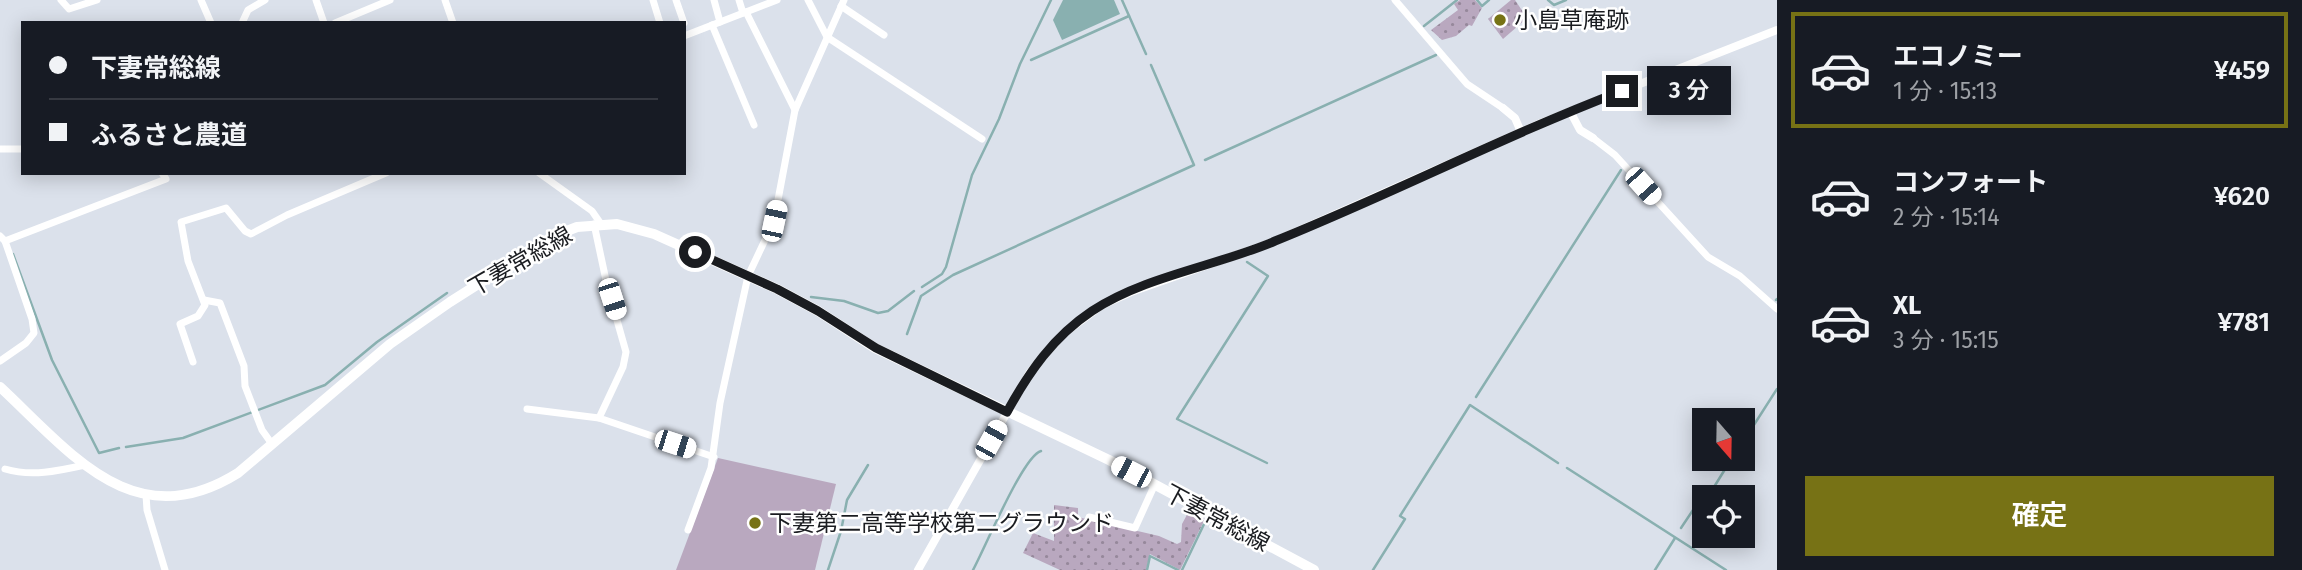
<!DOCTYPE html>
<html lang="ja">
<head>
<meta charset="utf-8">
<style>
	body { margin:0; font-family:"Fira Sans","Noto Sans JP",sans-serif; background:#20242c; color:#f1f3f6; height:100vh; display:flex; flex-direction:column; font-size:26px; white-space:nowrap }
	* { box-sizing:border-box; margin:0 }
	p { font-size:23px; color:#9ea1a6 }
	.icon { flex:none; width:38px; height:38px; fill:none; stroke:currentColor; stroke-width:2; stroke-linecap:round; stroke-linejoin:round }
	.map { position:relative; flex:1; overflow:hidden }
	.drawer { display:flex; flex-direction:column; background:#171b24; width:525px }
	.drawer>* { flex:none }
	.top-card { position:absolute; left:21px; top:21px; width:665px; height:154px; border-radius:0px; box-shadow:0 4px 18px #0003; display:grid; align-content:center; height:154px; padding:0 28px; background:#171b24 }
	.needle { width:46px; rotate:160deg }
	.buttons { position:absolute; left:1692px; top:408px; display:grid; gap:14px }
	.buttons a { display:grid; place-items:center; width:63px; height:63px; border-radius:0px; background:#171b24; box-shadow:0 4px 18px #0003; font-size:35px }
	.end { position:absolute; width:32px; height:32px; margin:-16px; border:9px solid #1a1c20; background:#fff; box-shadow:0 0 0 4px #fff }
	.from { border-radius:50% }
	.bubble { position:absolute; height:49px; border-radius:0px; background:#171b24; box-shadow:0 4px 18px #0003; font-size:23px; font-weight:600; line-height:49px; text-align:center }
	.car { position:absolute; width:21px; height:42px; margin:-21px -10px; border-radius:9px; box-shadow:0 0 5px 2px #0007; background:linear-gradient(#fff 24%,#345 0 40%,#fff 0 76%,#345 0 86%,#fff 0) }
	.top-card b { display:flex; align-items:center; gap:24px; height:66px; font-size:26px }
	.top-card b+b { border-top:2px solid #363941 }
	.top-card i { width:18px; height:18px; background:#f1f3f6 }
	ul { padding:12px 0 0; list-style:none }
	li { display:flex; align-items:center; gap:21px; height:116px; margin:0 14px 10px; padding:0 14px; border:4px solid transparent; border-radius:0px }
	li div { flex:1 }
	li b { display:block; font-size:26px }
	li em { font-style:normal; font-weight:600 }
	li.current { border-color:#777215 }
	li>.icon { width:63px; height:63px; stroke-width:1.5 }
	.action { display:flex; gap:14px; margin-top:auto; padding:14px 28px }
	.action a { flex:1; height:80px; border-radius:0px; background:#777215; color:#fff; font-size:28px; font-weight:600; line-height:80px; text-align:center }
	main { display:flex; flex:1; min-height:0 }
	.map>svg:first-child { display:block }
	.grass { fill:url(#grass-dots) }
	.pitch { fill:#b9a8bf }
	.water { fill:#89b0b0 }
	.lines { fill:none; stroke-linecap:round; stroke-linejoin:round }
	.stream { stroke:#89b0b0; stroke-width:2.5 }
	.minor { stroke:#fff; stroke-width:7 }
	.tertiary { stroke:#fff; stroke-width:8 }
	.secondary { stroke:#fff; stroke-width:10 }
	.route { stroke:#1a1c20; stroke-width:9 }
	.poi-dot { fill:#777215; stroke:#fff; stroke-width:2.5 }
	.labels { text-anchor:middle; stroke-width:5; stroke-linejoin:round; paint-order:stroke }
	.poi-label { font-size:23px; fill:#1a1c20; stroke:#fff; text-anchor:start }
	.street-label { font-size:23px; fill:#1a1c20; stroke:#fff }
</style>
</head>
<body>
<main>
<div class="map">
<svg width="1777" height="570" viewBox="0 0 1777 570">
	<defs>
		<pattern id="grass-dots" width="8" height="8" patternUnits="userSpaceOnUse" patternTransform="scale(1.75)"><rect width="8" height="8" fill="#b9a8bf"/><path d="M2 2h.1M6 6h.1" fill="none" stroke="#96889b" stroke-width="1.8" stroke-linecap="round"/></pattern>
	</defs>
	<rect width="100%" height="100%" fill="#dbe1eb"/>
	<g class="grass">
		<path d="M 1460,0 L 1475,0 L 1482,8 L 1472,26 L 1469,25 L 1456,36 L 1442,40 L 1431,30 L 1458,10 L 1454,4 Z"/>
		<path d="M 1511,0 L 1515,0 L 1527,18 L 1503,39 L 1488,19 Z"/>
		<path d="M 1054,505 L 1078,508 L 1078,517 L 1082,518 L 1159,536 L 1177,544 L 1181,542 L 1182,524 L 1189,511 L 1205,519 L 1180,570 L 1150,554 L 1146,570 L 1060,570 L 1023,553 L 1033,533 L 1054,541 Z"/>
	</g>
	<path class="pitch" d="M 718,458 L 836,484 L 815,570 L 676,570 Z"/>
	<path class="water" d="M 1063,0 L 1114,0 L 1120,14 L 1062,40 L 1053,20 Z"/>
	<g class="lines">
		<g class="stream">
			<path d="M 1122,0 L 1146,54"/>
			<path d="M 1477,0 L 1482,6 L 1489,0"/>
			<path d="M 1548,0 L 1554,5 L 1566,0"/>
			<path d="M 1424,26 L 1457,0"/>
			<path d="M 1031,60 L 1129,16"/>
			<path d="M 1205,160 L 1436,55"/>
			<path d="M 13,254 L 52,360 L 99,453 L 119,448"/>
			<path d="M 1247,262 L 1268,276 L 1177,419 L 1267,463"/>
			<path d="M 922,287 L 942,274 L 946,267 L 972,175 L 999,119 L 1020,64 L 1051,0"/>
			<path d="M 811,297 L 844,301 L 878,313 L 888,311 L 914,291"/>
			<path d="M 1776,300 L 1777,299"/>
			<path d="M 907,334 L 921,296 L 953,275 L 1194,165 L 1151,65"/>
			<path d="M 1476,397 L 1621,170"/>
			<path d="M 1743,442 L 1777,389"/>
			<path d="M 126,447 L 183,438 L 325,385 L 377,342 L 447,293"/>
			<path d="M 1567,468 L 1726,570"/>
			<path d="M 1681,528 L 1703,495 L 1714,487 L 1732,458"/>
			<path d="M 828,570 L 841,531 L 847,500 L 868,465"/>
			<path d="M 973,570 C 985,548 1023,456 1041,451"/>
			<path d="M 1147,570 L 1150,556 L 1178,570"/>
			<path d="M 1182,570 L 1206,520"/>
			<path d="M 1373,570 L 1405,519 L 1400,516 L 1470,405 L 1558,463"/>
			<path d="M 1655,570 L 1675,538"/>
		</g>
		<g class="minor">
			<path d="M 61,0 L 69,9 L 97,0"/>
			<path d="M 201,0 L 211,23"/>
			<path d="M 316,0 L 324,23"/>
			<path d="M 445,0 L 453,23"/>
			<path d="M 653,0 L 660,23"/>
			<path d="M 676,0 L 684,23"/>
			<path d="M 714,0 L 720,22"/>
			<path d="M 739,0 L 743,13"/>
			<path d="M 808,0 L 827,37 L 982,139"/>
			<path d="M 1395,0 L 1467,84 L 1503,108"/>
			<path d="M 841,6 L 884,35"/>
			<path d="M 746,12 L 795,110"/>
			<path d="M 242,23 L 248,10 L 265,0"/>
			<path d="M 335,23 L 390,0"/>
			<path d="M 712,25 L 754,125"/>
			<path d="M 684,36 L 777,0"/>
			<path d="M 1593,138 L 1615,155 L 1708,257 L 1740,276 L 1777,309"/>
			<path d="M 0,149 L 23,149"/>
			<path d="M 539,173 L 592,211 L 601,224"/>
			<path d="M 594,224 L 607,285 L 626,352 L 623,367 L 599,418 L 714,457"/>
			<path d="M 0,236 L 5,241 L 32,319 L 34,333 L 26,343 L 0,361"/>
			<path d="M 5,241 L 166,179 L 162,173"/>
			<path d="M 204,300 L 220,303 L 244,366 L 245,386 L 262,430 L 272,444"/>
			<path d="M 193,362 L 180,324 L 198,316 L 205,305 L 188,261 L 181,222 L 226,208 L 245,231 L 251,234 L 287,215 L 386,173"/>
			<path d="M 527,409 L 599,418"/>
			<path d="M 5,469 C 32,477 58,471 85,465"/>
			<path d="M 146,495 L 147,510 L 165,570"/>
			<path d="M 1089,517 L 1135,528 L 1155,484"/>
			<path d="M 688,530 L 711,468 L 720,403 L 748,276 L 774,221 L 795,110 L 844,0"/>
		</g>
		<g class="tertiary">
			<path d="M 1503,108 L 1515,118 L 1521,132"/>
			<path d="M 1570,111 L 1580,130 L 1593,138"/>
			<path d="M 918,570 L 1030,372 L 1063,334 L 1102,305 L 1131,292 L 1273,242 L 1541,123 L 1777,30"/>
		</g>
		<path class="secondary" d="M 0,387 C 71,453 134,538 238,473 L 390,344 L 450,302 L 554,236 L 577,227 L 617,224 L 654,234 L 777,289 L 818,311 L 875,348 L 1109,460 L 1314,570"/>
	</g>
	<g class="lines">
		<path class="route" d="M 695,252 L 777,289 L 818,311 L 876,348 L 1007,412 C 1029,372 1053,337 1092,311 C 1145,276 1217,266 1275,241 C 1392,194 1504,136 1622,91"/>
	</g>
	<g class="poi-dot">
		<circle cx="1500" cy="20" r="7"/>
		<circle cx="755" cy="523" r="7"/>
	</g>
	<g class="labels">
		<g class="poi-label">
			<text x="1514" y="28">小島草庵跡</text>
			<text x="769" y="531">下妻第二高等学校第二グラウンド</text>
		</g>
		<g class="street-label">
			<text transform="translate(520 261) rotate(-30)" y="8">下妻常総線</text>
			<text transform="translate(1217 518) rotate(28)" y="8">下妻常総線</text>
		</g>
	</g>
</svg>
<div class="buttons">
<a><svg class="needle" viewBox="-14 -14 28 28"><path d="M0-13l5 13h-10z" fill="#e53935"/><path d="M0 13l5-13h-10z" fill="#9ea1a6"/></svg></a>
<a><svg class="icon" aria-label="locate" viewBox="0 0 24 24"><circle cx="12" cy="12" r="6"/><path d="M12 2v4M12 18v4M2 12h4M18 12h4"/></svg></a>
</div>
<i class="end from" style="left:695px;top:252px"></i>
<i class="end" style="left:1622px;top:91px"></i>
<div class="bubble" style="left:1647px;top:66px;width:84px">3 分</div>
<i class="car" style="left:1643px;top:186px;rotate:138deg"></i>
<i class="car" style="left:774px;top:221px;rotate:12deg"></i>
<i class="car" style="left:612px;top:299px;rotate:162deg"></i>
<i class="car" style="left:991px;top:440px;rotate:29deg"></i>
<i class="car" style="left:675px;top:444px;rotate:108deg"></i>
<i class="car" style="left:1131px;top:472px;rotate:297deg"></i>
<div class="top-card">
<b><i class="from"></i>下妻常総線</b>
<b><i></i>ふるさと農道</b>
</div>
</div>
<section class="drawer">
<ul>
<li class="current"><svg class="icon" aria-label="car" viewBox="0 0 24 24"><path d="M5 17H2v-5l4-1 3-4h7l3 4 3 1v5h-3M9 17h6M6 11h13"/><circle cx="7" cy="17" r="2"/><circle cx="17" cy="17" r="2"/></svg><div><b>エコノミー</b><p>1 分 · 15:13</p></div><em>¥459</em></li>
<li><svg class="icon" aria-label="car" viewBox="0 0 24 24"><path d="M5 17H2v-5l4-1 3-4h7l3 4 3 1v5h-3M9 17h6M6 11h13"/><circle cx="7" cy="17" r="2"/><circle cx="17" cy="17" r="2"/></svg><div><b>コンフォート</b><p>2 分 · 15:14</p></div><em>¥620</em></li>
<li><svg class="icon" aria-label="car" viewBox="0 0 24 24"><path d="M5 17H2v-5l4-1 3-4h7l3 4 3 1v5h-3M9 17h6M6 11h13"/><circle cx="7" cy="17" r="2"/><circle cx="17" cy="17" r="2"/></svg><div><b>XL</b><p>3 分 · 15:15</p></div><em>¥781</em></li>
</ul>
<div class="action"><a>確定</a></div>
</section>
</main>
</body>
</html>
